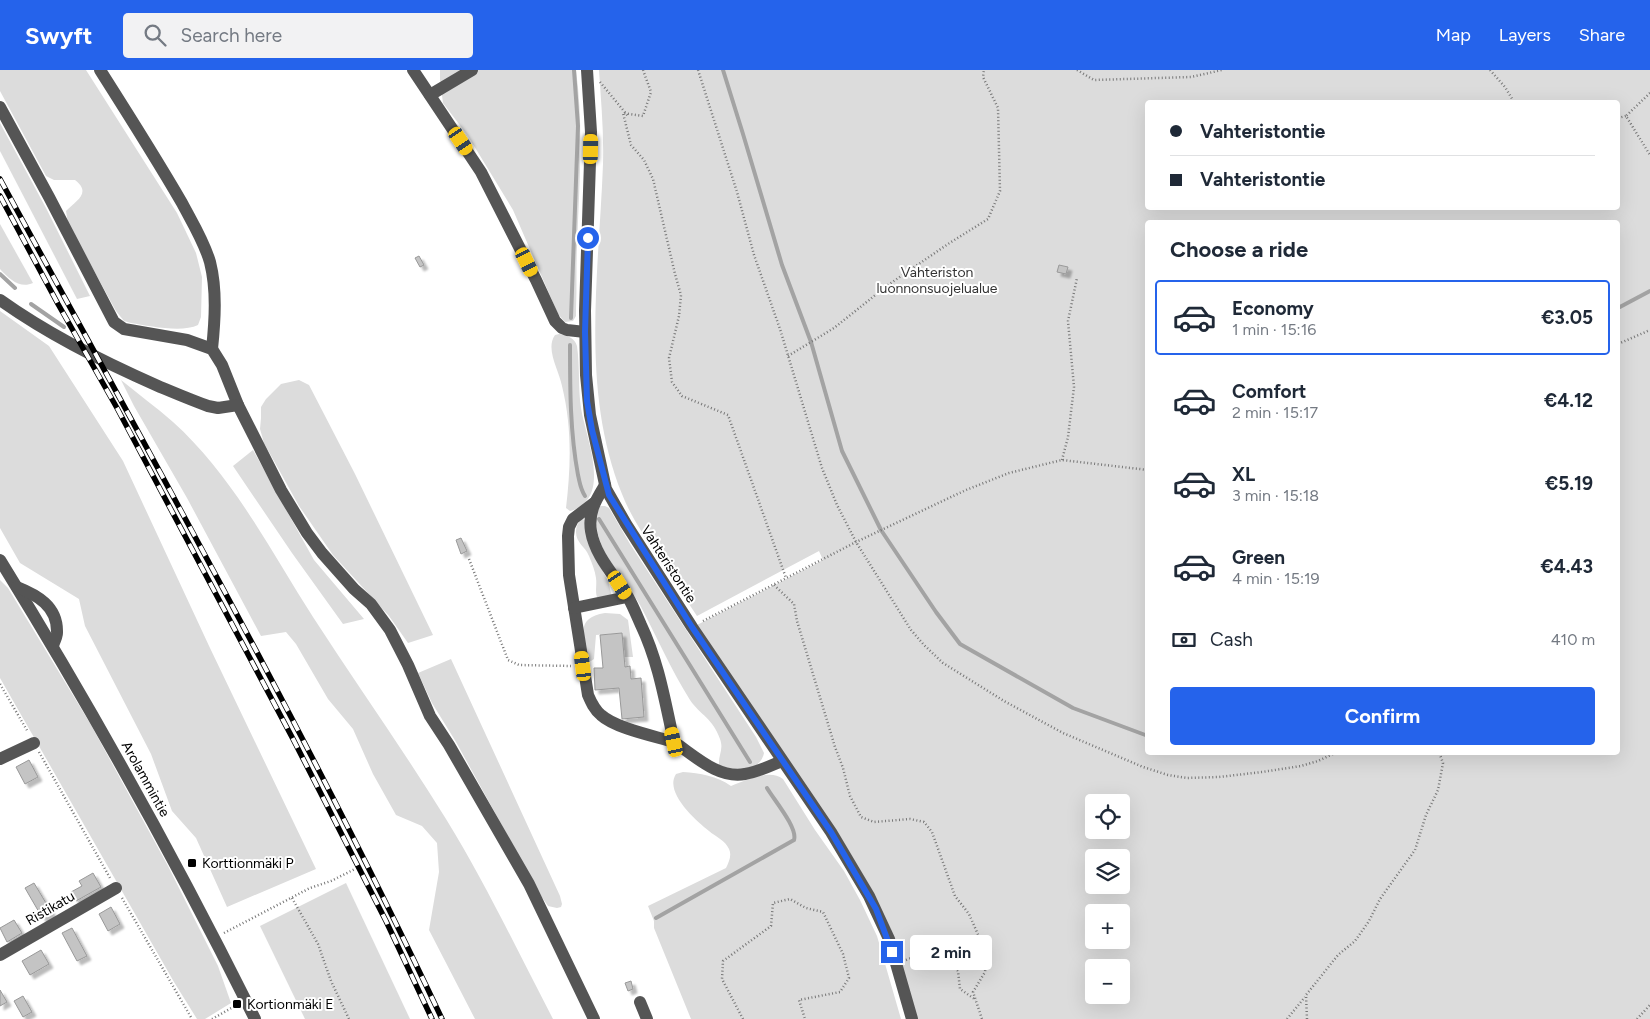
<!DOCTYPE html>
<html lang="en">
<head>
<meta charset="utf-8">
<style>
	body { margin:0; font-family:Figtree,sans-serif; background:#f2f2f3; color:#1f2937; height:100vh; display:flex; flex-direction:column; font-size:19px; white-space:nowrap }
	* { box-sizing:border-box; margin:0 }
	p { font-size:16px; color:#747a83 }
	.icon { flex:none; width:28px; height:28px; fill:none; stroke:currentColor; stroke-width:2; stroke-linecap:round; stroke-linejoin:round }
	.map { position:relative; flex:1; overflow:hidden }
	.panel { position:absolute; left:1145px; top:150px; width:475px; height:535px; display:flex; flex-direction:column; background:#fff; border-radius:5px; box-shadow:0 5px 20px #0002 }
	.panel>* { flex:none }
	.hud { position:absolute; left:1145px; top:30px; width:475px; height:110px; border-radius:5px; box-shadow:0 5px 20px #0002; display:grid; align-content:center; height:110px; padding:0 25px; background:#fff }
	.buttons { position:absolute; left:1085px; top:724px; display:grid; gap:10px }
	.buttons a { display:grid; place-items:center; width:45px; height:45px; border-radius:5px; background:#fff; box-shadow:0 5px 20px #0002; font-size:25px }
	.end { position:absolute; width:22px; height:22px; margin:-11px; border:6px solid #2563eb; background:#fff; box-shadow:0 0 0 2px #fff }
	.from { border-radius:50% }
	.bubble { position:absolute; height:35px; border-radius:5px; background:#fff; box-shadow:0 5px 20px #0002; font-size:16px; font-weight:700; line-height:35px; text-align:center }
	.car { position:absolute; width:15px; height:30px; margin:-15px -8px; border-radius:6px; box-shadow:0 0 4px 1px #0007; background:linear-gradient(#f5c518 24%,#345 0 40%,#f5c518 0 76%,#345 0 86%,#f5c518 0) }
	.hud b { display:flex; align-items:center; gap:18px; height:48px; font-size:19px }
	.hud b+b { border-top:1px solid #e0e1e3 }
	.hud i { width:12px; height:12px; background:#1f2937 }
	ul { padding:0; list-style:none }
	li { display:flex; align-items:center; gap:15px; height:75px; margin:0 10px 8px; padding:0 15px; border:2px solid transparent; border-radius:5px }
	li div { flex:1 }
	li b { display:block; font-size:19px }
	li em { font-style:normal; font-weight:700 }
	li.on { border-color:#2563eb }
	li>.icon { width:45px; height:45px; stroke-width:1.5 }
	h2 { padding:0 25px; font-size:22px; line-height:60px }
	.pay { display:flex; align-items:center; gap:12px; height:55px; padding:0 25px; font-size:19px }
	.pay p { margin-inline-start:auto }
	.cta { display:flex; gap:10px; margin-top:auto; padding:10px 25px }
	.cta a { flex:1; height:58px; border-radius:5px; background:#2563eb; color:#fff; font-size:20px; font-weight:700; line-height:58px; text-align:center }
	header { display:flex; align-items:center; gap:30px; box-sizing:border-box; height:70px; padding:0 25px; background:#2563eb; color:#fff }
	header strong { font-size:24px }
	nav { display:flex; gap:28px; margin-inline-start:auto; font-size:18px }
	.search { width:350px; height:45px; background:#f2f2f3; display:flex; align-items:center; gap:12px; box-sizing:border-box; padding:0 18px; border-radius:5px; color:#747a83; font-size:19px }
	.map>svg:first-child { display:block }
	.green { fill:#dcdcdc; fill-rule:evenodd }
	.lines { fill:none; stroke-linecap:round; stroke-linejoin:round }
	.stream { stroke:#a3a3a3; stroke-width:4 }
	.building { fill:#c4c4c4; stroke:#999; filter:url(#shadow) }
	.path { stroke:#777; stroke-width:2.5; stroke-dasharray:1 2.5; stroke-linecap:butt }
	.minor { stroke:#555; stroke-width:12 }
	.rail-casing { stroke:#000; stroke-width:5.5 }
	.rail { stroke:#fff; stroke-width:4; stroke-dasharray:11; stroke-linecap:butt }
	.route { stroke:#2563eb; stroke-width:6 }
	.poi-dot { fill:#000; stroke:#fff; stroke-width:2 }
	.labels { text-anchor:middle; stroke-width:4; stroke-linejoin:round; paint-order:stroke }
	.park-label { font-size:14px; fill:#333; stroke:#fff }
	.street-label { font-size:14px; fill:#000; stroke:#fff }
	.poi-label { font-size:14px; fill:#000; stroke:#fff; text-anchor:start }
</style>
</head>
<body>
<header>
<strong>Swyft</strong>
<div class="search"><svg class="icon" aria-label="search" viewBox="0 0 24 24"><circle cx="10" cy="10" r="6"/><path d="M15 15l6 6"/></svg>Search here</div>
<nav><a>Map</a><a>Layers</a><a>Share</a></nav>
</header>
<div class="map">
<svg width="1650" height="949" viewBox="0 0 1650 949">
	<defs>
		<filter id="shadow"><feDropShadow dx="4" dy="4" stdDeviation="1" flood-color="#0004"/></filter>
	</defs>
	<rect width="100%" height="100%" fill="#fff"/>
	<g class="green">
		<path d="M 0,0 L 86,0 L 177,143 L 196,183 L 202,207 L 201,247 L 198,255 C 182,263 149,256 131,253 L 124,251 L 116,241 L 68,153 L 66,141 C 76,131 92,123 75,110 L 54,110 L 46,106 L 0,21 Z"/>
		<path d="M 440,0 L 576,0 C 584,59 579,118 577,177 C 576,197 577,218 576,239 L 576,246 L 573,251 L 565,252 L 558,244 L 513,140 L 468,66 L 443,33 L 440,10 Z"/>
		<path d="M 599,0 L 1650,0 L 1650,949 L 916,949 L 890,857 L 697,555 L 823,490 L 819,481 L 697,546 C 683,525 669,504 655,483 C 643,464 630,445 622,424 C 580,319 599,204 603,94 C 604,63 601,31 599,0 ZM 1148,32 L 1618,32 L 1618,138 L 1148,138 ZM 1148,152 L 1618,152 L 1618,682 L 1148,682 ZM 1094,732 L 1121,732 L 1121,760 L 1094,760 ZM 1094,788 L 1121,788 L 1121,815 L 1094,815 ZM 1094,842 L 1121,842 L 1121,870 L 1094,870 ZM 1094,898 L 1121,898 L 1121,925 L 1094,925 Z"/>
		<path d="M 0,53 L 46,138 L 90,226 L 77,229 L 0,81 Z"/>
		<path d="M 0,154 L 33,213 C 20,219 9,209 0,199 Z"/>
		<path d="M 0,241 L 49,276 L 123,391 L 210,578 L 316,799 L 227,837 L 196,768 L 172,741 L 151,684 L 85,556 L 79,529 L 20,493 L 0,458 Z"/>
		<path d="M 559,264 C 567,265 575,268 577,276 C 580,297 578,318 581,338 C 585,364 607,415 583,434 C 579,437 576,440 570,441 L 566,438 C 571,396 572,357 562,316 C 559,300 545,279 555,265 Z"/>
		<path d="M 121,310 C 138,324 156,337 173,352 C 233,406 270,480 313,547 C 357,615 404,681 446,749 C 486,814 518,882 553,949 L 475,949 L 429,860 L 439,802 L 437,773 L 422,756 L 396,745 L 373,704 L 353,659 L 328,629 L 296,574 L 286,562 L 261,566 L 187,428 L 134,336 Z"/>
		<path d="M 299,310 L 309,315 L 355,404 L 433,565 L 408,573 L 389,546 L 333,485 L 299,436 L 264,373 L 260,359 L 261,348 L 261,337 L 266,329 L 281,314 Z"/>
		<path d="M 253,380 L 314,490 L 364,549 L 343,554 L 292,483 L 233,396 Z"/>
		<path d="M 599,436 L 605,436 L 609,438 L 630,474 L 756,667 L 764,683 C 762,694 750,702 739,701 C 732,700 725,697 719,695 C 718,685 724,680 720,669 C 713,648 700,645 690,630 C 671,600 657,567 640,535 C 628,513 600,485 597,459 C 596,453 596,447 596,440 Z"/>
		<path d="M 582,449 L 585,450 L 588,474 L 608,511 L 612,527 L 597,527 C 595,521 597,515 596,508 C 595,501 592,493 589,486 C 585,476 576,473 576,462 C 576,456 578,453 582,449 Z"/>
		<path d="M 0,510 L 8,518 L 91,655 L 168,796 L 218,896 L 231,933 L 205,949 L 197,949 L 174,912 L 0,608 Z"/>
		<path d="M 605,543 L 620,544 L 628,550 L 633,587 L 624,587 L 622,563 L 596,565 L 594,589 L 591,591 L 588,590 C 584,567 574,548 605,543 Z"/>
		<path d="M 451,589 L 560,826 L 562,834 L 561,837 L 557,838 L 548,836 L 541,826 L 456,672 L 432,633 L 418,603 Z"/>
		<path d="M 683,702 C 700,703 717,706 731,716 C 746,711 769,698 783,709 L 815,760 L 844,801 L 860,830 L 877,866 L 901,949 L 691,949 L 654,858 L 654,851 L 648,836 L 726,798 C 729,792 732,785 729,779 C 725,770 716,767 709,761 C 695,750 664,722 676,704 Z"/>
		<path d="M 346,813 L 410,949 L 305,949 L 260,856 Z"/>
	</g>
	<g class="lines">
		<g class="stream">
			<path d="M 723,0 L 743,64 L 782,195 L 811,272 L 842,381 L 881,460 L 936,542 L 960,574 L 1073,638 L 1148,666"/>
			<path d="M 0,204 L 15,218"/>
			<path d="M 31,234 L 64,257"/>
			<path d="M 1618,238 L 1650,221"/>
			<path d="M 571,248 L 578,56 L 574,0"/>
			<path d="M 570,275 C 570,318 570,362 578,405 C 580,413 580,418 585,426"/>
			<path d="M 599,449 C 649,530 699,611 750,692"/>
			<path d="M 656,848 L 794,770 C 798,758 774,730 767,718"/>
		</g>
	</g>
	<g class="building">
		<path d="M 419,186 L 424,195 L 420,197 L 415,188 Z"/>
		<path d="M 1059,195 L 1068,197 L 1066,204 L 1057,202 Z"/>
		<path d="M 461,468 L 467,481 L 461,484 L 456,470 Z"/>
		<path d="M 622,563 L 625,597 L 630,596 L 631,609 L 641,608 L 644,647 L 622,649 L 619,618 L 595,620 L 594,598 L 603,598 L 600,565 Z"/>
		<path d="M 29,690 L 38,707 L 25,714 L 16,697 Z"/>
		<path d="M 93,803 L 101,817 L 76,831 L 71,822 L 82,816 L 79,811 Z"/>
		<path d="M 34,813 L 52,843 L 43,849 L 25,818 Z"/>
		<path d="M 111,837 L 120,854 L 108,861 L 99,844 Z"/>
		<path d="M 14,850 L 22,863 L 7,872 L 0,858 Z"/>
		<path d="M 72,858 L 87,886 L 77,891 L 62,863 Z"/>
		<path d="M 41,880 L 49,894 L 30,905 L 22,891 Z"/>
		<path d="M 631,911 L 633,919 L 628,921 L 625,913 Z"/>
		<path d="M 0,920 L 7,932 L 0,936 Z"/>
		<path d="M 23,926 L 32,942 L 23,947 L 14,931 Z"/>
	</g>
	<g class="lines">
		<g class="path">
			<path d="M 643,0 L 651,22 L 643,46 L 623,43 L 631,75 L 644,90 L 653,109 L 675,204 L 681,225 L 679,246 L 669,288 L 672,312 L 682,326 L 728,345 L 786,508"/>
			<path d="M 698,0 L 737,122 L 754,185 L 780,259 L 822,398 L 837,435 L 856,472 L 911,560 L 924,575 L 943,593 L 1004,631 L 1063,663 L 1143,697 L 1168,705 L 1187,708 L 1219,707 L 1262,702 L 1301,696 L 1318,691 L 1337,682"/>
			<path d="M 1077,0 L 1094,10 L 1191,7 L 1222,0"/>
			<path d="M 1490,0 L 1505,17 L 1514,32"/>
			<path d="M 600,12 L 628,46"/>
			<path d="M 1650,23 L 1626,46 L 1650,85"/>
			<path d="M 1618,48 L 1626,46"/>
			<path d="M 1618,274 L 1650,260"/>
			<path d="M 788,286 L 834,258 L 888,215 L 948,174 L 988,149 L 1000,121 L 998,38 L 983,7 L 984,0"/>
			<path d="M 1062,390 L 1068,367 L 1074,317 L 1068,251 L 1077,208"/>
			<path d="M 469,489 L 508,590 L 519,595 L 571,596"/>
			<path d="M 774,515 L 794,534 L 797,551 L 835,677 L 843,698 L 850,726 L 861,747 L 874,752 L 910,749 L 924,752 L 932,762 L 955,826 L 969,844 L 987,885 L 985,902 L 973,922 L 982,949"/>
			<path d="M 703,551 L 856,472 L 966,420 L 1009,403 L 1062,390 L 1148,400"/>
			<path d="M 0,614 L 28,662"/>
			<path d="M 39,682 L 110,808"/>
			<path d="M 122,828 L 192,949"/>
			<path d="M 292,828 L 318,874 L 331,911 L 349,949"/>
			<path d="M 224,863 L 310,818 L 331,811 L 355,799"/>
			<path d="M 906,890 L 916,886 L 951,893 L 958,901 L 960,919 L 976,930"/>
			<path d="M 212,949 L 235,936"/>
			<path d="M 743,949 L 722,909 L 723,891 L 771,856 L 773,833 L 790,829 L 806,838 L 823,842 L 843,884 L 849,908 L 840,922 L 799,930 L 805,949"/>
			<path d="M 1287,949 L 1305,927"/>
			<path d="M 1307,949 L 1306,925 L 1338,885 L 1355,871 L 1369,851 L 1380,829 L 1415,780 L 1426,745 L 1438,720 L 1443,693 L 1439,682"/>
			<path d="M 1637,949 L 1650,935"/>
		</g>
		<g class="minor">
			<path d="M 100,0 C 128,44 156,88 182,133 C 192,152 204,171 210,192 C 217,220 215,250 212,279"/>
			<path d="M 413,0 L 481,102 L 536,210 L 555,251 L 562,258 L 567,260 L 585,262"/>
			<path d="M 587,0 L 591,62 L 585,241 L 586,305 L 590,345 L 606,419 L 626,454 L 692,557 L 831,762 L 869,826 L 889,869 L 912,949"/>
			<path d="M 430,25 L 472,0"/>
			<path d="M 0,37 L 49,127 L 114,252 L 124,259 L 187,270 L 212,279 L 222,295 L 238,335"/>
			<path d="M 0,230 C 49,265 103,292 158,316 C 175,323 191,330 208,336 L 218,338 L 238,335 L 281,420 L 307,463 L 322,483 L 354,519 L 371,534 L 390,560 L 408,595 L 430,646 L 449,675 L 529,814 L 594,949"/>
			<path d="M 605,415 C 596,430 588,442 591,461 C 595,486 615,506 628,527 C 633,536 637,546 641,555 C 659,593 665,632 674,672 C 695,686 718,709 745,704 C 758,702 770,696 782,691"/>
			<path d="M 594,433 L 573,449 L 569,457 L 568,466 L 569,505 L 588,625 C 591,632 594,639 601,645 C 615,658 654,666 674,672"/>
			<path d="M 0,490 C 92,639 177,792 255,949"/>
			<path d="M 17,517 C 37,525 57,536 57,561 C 58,566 54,571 53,576"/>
			<path d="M 574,538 L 627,527"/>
			<path d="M 0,689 L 34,673"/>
			<path d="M 0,885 L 116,818"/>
			<path d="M 640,932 L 647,949"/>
		</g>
		<defs>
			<g id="rail">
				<path d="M 0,109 C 151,387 307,663 442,949"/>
				<path d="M 0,126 L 58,234 L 117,338 L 293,669 L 386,851 L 432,949"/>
			</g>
		</defs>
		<use href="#rail" class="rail-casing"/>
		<use href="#rail" class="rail"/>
	</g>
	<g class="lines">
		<path class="route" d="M 588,168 L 585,262 L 587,331 L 592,360 L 609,425 L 692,557 L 831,762 L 876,839 L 892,882"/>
	</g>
	<g class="poi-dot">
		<rect x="187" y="788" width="10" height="10" rx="2.5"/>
		<rect x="232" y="929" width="10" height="10" rx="2.5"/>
	</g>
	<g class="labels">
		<g class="park-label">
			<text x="937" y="207">Vahteriston<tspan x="937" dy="16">luonnonsuojelualue</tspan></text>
		</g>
		<g class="street-label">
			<text transform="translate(669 494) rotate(57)" y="5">Vahteristontie</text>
			<text transform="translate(146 709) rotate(61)" y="5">Arolammintie</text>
			<text transform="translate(50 838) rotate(-30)" y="5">Ristikatu</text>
		</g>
		<g class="poi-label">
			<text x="202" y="798">Korttionmäki P</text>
			<text x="247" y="939">Kortionmäki E</text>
		</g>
	</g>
</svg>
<div class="buttons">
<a><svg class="icon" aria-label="locate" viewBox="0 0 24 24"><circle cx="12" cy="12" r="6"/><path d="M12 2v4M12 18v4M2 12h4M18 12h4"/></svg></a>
<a><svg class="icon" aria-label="layers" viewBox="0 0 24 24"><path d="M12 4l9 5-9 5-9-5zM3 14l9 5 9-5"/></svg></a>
<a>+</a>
<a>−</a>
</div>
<i class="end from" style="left:588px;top:168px"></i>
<i class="end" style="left:892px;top:882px"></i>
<div class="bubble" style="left:910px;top:865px;width:82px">2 min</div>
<i class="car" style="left:461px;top:71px;rotate:146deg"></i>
<i class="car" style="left:591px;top:79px;rotate:1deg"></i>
<i class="car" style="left:527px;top:192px;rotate:154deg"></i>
<i class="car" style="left:620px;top:515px;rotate:147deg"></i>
<i class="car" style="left:583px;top:596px;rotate:353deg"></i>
<i class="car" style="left:674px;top:672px;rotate:348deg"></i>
<div class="hud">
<b><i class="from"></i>Vahteristontie</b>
<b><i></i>Vahteristontie</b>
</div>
<section class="panel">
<h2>Choose a ride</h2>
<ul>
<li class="on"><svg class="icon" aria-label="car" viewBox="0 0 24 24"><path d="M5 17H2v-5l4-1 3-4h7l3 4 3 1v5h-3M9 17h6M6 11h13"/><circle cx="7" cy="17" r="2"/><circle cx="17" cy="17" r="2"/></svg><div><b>Economy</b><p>1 min · 15:16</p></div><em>€3.05</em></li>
<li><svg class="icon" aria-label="car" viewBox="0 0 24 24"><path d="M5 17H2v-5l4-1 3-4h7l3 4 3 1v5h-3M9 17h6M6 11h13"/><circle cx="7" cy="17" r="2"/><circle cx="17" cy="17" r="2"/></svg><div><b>Comfort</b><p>2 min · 15:17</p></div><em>€4.12</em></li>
<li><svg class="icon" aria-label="car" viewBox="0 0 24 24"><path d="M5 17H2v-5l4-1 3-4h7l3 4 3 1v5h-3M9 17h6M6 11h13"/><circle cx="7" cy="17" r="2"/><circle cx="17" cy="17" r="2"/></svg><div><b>XL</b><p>3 min · 15:18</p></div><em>€5.19</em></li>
<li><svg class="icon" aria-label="car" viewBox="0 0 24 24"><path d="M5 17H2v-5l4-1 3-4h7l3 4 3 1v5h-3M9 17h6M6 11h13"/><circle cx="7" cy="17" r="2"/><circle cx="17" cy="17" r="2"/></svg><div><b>Green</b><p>4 min · 15:19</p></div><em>€4.43</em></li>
</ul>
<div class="pay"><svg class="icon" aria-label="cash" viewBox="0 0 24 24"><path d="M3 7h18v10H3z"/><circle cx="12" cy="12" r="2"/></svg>Cash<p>410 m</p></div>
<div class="cta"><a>Confirm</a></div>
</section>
</div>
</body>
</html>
